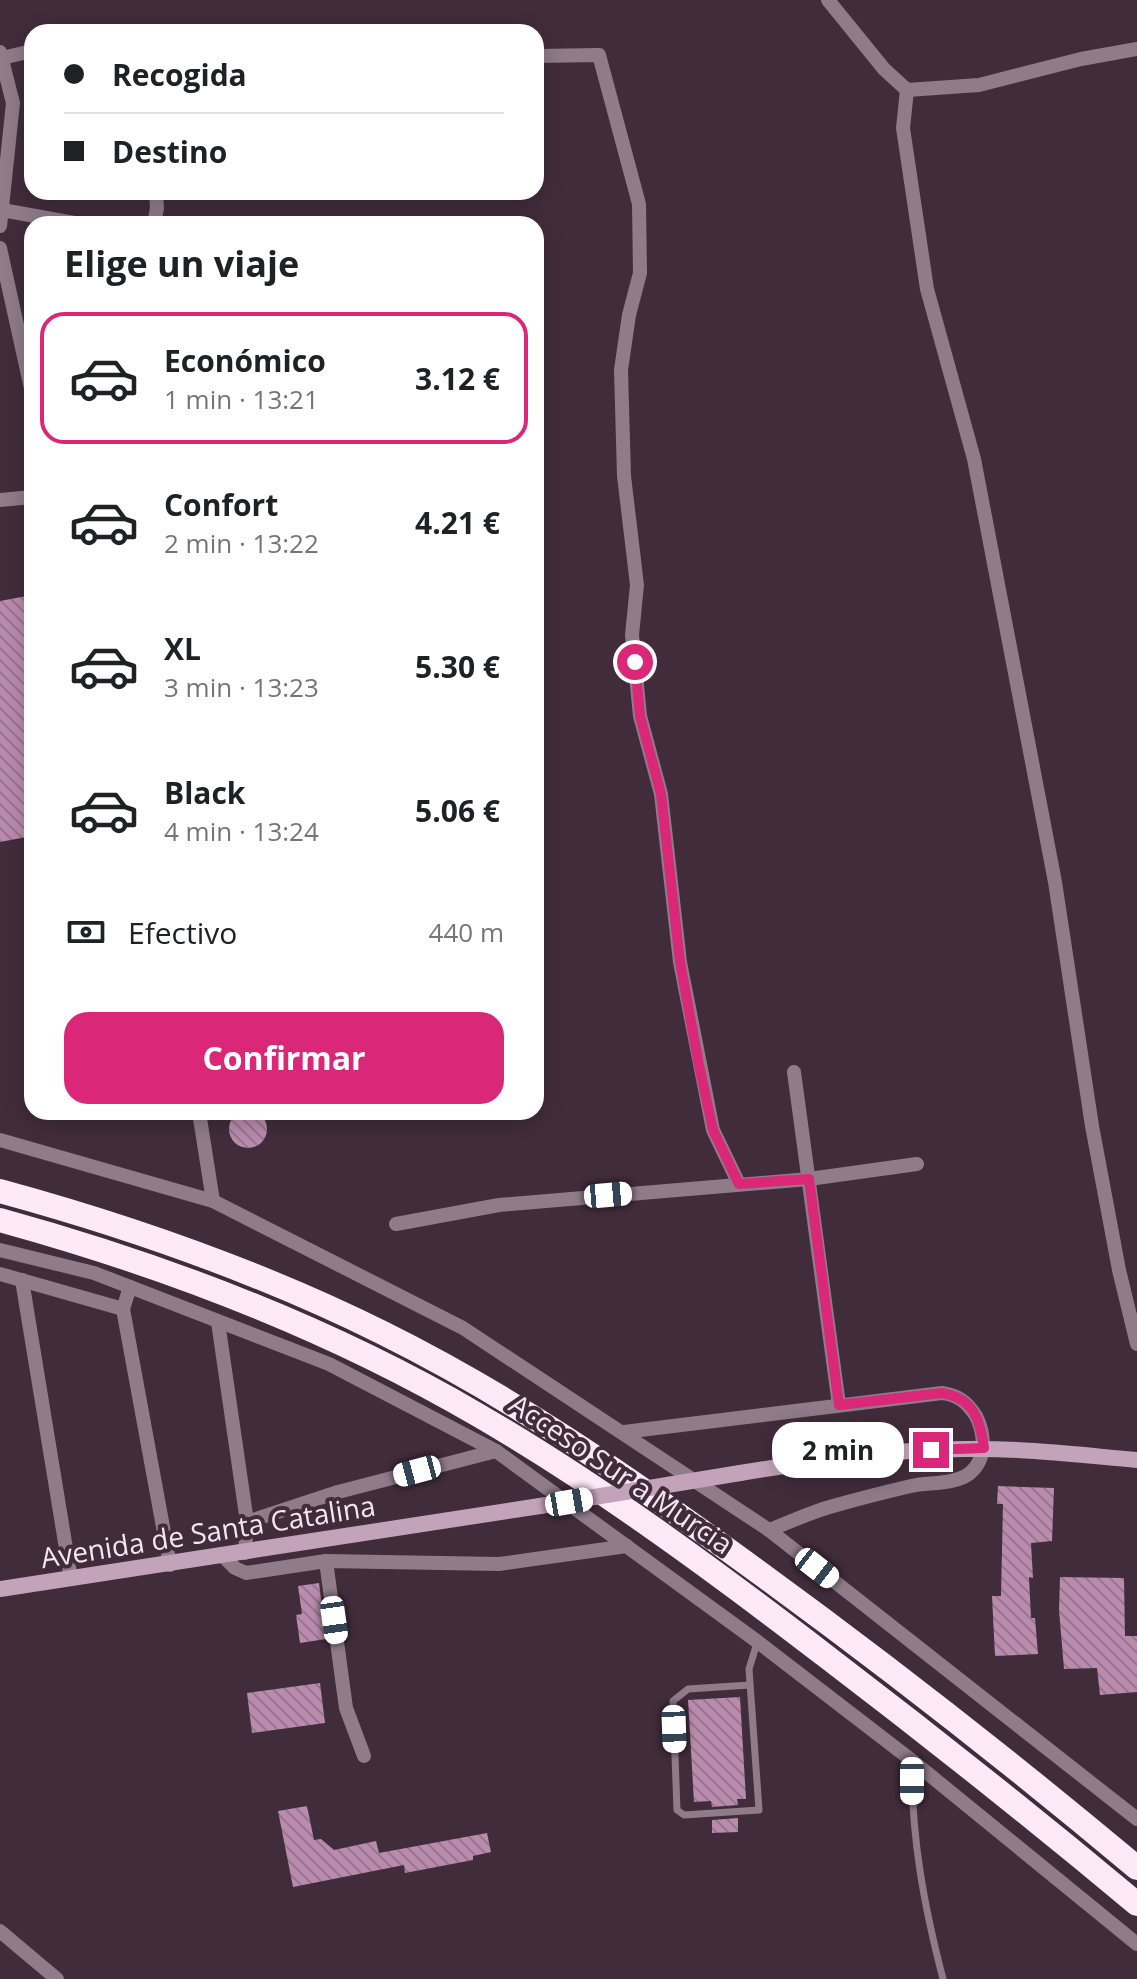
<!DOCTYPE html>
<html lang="es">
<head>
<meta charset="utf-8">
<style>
	body { margin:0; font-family:"Open Sans",sans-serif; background:#f2f2f2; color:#202124; height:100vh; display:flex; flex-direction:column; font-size:30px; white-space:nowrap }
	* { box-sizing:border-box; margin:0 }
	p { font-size:26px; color:#757577 }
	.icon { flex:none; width:44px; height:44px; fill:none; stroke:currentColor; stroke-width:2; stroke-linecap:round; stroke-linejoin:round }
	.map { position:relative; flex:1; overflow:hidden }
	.details { position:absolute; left:24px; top:216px; width:520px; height:904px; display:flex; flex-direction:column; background:#fff; border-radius:24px; box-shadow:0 4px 20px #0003 }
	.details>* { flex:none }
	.guide { position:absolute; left:24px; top:24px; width:520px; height:176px; border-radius:24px; box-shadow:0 4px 20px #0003; display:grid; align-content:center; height:176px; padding:0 40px; background:#fff }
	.end { position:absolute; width:36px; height:36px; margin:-18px; border:10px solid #db2777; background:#fff; box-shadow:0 0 0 4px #fff }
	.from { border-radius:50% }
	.bubble { position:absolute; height:56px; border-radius:24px; background:#fff; box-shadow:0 4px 20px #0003; font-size:26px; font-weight:700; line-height:56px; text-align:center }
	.car { position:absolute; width:24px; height:48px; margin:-24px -12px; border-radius:10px; box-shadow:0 0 6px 2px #0007; background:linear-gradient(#fff 24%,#345 0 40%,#fff 0 76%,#345 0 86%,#fff 0) }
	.guide b { display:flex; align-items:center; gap:28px; height:76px; font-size:30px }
	.guide b+b { border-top:2px solid #e0e0e0 }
	.guide i { width:20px; height:20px; background:#202124 }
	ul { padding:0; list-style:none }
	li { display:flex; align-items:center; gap:24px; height:132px; margin:0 16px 12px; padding:0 24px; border:4px solid transparent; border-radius:24px }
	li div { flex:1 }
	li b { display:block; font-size:30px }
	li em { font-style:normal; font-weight:700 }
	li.on { border-color:#db2777 }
	li>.icon { width:72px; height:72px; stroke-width:1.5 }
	h2 { padding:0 40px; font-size:36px; line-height:96px }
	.pay { display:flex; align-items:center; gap:20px; height:88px; padding:0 40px; font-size:30px }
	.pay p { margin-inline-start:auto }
	.button { display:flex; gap:16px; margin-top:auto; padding:16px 40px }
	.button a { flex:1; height:92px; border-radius:24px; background:#db2777; color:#fff; font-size:32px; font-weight:700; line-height:92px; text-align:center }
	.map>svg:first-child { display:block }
	.building { fill:url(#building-back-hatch) }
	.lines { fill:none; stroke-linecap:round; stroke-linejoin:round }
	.lane { stroke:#8f7b89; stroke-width:7 }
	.street { stroke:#8f7b89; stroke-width:14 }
	.secondary { stroke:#c3a3ba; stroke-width:16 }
	.highway { stroke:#fde9f7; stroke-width:24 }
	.secondary-bridge { stroke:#c3a3ba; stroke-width:16 }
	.route { stroke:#db2777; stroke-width:10 }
	.labels { text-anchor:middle; stroke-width:8; stroke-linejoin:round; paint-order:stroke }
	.street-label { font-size:28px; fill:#f4e6f0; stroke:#412c3b }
</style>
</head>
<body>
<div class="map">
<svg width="1137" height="1979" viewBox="0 0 1137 1979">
	<defs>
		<pattern id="building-back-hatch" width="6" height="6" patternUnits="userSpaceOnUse" patternTransform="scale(2)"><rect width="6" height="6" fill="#b98bad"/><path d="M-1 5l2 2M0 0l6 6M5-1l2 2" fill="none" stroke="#97768f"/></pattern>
	</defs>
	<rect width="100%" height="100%" fill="#412c3b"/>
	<g class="building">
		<path d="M 32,595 L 32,836 L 0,842 L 0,601 Z"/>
		<circle cx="248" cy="1129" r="19"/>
		<path d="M 998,1486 L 1054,1488 L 1052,1541 L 1031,1543 L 1033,1578 L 1029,1577 L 1031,1618 L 1035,1618 L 1038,1654 L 995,1656 L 992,1596 L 1001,1596 L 1003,1504 L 997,1504 Z"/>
		<path d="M 1060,1577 L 1124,1578 L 1125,1636 L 1137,1636 L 1137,1692 L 1100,1695 L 1097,1668 L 1064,1669 L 1059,1610 Z"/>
		<path d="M 319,1583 L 326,1639 L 300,1643 L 296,1615 L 302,1614 L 298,1586 Z"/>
		<path d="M 320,1683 L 325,1723 L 252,1733 L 247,1693 Z"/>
		<path d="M 740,1697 L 746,1799 L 737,1799 L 738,1805 L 712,1807 L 711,1801 L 694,1802 L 688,1700 Z"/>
		<path d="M 307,1806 L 314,1840 L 321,1839 L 334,1850 L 376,1841 L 379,1853 L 487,1833 L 491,1852 L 473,1856 L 473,1860 L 405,1873 L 404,1865 L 293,1887 L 278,1811 Z"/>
		<path d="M 738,1818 L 738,1832 L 712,1833 L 712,1820 Z"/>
	</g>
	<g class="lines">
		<g class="lane">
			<path d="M 750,1685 L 688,1689 L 673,1701 L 677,1810 L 684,1815 L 759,1810 L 749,1669 L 757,1643"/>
			<path d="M 912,1761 C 911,1836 924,1906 943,1979"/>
		</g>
		<g class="street">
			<path d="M 828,0 L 884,69 L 907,90 L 979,85 L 1081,59 L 1137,49"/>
			<path d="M 114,32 L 118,32"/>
			<path d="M 0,52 L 13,103 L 0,226"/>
			<path d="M 536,56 L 599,55 L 639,204 L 640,273 L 629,315 L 621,370 L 624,476 L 637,585 L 632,635 L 640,716 L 661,794 L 680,962 L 713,1130 L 739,1184"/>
			<path d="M 2,58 L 32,51"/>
			<path d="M 907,90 L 903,128 L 927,289 L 974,459 L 1055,882 L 1092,1126 L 1119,1270 L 1137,1344"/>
			<path d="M 2,210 L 80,224"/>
			<path d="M 154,224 L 157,208 L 156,192"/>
			<path d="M 0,248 L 32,393"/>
			<path d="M 0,500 L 32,497"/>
			<path d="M 794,1072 L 839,1405"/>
			<path d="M 199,1112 L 213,1201"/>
			<path d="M 0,1140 L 213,1201 L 463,1328 L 769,1530 L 1137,1819"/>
			<path d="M 396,1224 L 499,1205 L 809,1179 L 917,1164"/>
			<path d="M 0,1250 L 94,1273 L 329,1364 L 496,1451 L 758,1642 L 910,1759 L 1137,1944"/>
			<path d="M 0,1274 L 123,1309 L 130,1287"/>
			<path d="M 22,1280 L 71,1579"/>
			<path d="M 123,1309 L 170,1565"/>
			<path d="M 218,1322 L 247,1522"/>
			<path d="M 624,1432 L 942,1393 C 958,1395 967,1402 976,1416 C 985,1434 987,1459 970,1473 C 955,1485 929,1482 911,1486 C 885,1492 858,1499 833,1506 C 811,1512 790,1522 769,1530"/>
			<path d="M 245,1553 L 247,1522 L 338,1492 L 496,1451"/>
			<path d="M 224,1557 L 235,1568 L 246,1573 L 326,1561 L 499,1564 L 627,1546"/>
			<path d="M 326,1561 L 346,1708 L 364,1756"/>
			<path d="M 0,1931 L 57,1979"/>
		</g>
		<g class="secondary">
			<path d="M 740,1473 C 815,1461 890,1449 966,1449 C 1023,1448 1080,1455 1137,1460"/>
			<path d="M 0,1589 L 540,1506"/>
		</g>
		<g class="highway">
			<path d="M 0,1191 C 132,1227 260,1272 383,1333 C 508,1395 622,1473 735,1555 C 872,1654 1007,1759 1137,1868"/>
			<path d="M 0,1220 C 167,1266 329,1328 478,1415 C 600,1486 715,1571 827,1657 C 932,1737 1035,1819 1137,1904"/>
		</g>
		<path class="secondary-bridge" d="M 540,1506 L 740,1473"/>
	</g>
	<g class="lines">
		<path class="route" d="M 635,662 L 640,716 L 661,794 L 680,962 L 699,1065 L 713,1130 L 739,1184 L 809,1179 L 839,1405 L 942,1393 C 974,1398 980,1420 984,1448 L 931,1450"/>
	</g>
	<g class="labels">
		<g class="street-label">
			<text transform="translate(621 1474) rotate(34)" y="10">Acceso Sur a Murcia</text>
			<text transform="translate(208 1532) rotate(-9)" y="10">Avenida de Santa Catalina</text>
		</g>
	</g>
</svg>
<i class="end from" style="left:635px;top:662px"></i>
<i class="end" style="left:931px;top:1450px"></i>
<div class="bubble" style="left:772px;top:1422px;width:132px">2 min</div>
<i class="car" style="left:608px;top:1195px;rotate:85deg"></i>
<i class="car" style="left:417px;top:1471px;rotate:255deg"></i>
<i class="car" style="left:569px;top:1502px;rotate:80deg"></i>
<i class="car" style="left:817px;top:1568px;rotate:128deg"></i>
<i class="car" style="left:334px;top:1620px;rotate:172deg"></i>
<i class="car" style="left:674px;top:1729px;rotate:178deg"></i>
<i class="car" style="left:912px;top:1781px;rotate:180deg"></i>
<div class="guide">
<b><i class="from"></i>Recogida</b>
<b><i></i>Destino</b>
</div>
<section class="details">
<h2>Elige un viaje</h2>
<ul>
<li class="on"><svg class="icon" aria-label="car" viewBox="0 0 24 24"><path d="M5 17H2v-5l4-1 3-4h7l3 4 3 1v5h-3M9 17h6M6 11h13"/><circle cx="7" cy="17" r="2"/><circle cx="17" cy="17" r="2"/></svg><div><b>Económico</b><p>1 min · 13:21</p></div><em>3.12 €</em></li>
<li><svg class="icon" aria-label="car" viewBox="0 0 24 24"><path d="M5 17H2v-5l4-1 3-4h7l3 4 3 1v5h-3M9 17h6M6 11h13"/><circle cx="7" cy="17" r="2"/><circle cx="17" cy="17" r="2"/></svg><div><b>Confort</b><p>2 min · 13:22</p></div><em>4.21 €</em></li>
<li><svg class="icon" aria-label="car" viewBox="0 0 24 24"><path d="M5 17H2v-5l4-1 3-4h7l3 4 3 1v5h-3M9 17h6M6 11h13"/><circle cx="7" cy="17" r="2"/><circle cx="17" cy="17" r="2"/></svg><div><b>XL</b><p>3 min · 13:23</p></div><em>5.30 €</em></li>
<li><svg class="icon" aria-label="car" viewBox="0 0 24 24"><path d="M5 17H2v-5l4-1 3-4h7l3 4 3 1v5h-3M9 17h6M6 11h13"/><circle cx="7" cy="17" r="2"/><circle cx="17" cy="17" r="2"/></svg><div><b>Black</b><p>4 min · 13:24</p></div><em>5.06 €</em></li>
</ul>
<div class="pay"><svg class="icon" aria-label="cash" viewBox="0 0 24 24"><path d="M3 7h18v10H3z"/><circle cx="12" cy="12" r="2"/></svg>Efectivo<p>440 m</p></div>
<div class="button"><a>Confirmar</a></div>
</section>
</div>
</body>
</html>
